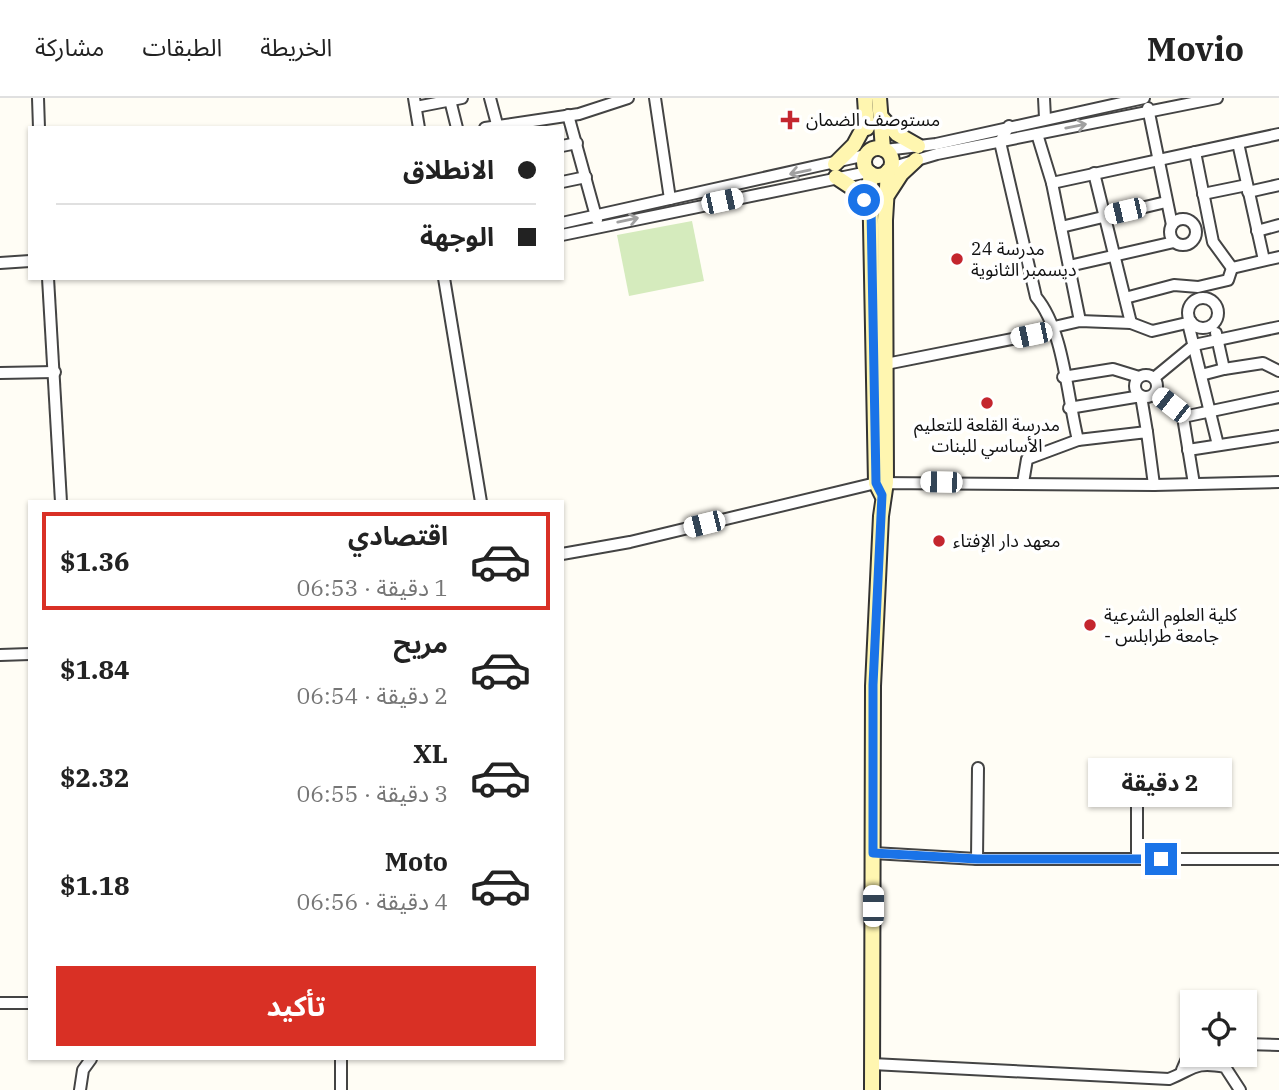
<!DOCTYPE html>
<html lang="ar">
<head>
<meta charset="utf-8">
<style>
	body { margin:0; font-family:"IBM Plex Serif","Noto Sans Arabic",serif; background:#f2f2f2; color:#222; direction:rtl; height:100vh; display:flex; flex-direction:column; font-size:26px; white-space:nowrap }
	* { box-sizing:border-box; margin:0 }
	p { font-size:23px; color:#767676 }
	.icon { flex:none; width:38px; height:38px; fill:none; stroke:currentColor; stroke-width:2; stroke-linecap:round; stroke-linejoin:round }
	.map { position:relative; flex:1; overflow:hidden; direction:ltr }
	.details { position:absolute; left:28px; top:402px; width:536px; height:560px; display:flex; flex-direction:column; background:#fff; border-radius:0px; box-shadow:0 2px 5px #0004; direction:rtl }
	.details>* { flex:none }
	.top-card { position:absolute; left:28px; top:28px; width:536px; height:154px; border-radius:0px; box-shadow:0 2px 5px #0004; direction:rtl; display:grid; align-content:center; height:154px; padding:0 28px; background:#fff }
	.tools { position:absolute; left:1180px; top:892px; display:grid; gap:14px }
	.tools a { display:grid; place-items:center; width:77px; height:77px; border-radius:0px; background:#fff; box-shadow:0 2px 5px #0004; font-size:35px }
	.end { position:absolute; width:32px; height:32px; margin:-16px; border:9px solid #1a73e8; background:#fff; box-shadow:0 0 0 4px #fff }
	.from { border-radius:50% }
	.bubble { position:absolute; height:49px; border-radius:0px; background:#fff; box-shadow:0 2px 5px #0004; font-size:23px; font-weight:700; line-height:49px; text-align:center; direction:rtl }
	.car { position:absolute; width:21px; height:42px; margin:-21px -10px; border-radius:9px; box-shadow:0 0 5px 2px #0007; background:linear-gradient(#fff 24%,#345 0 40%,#fff 0 76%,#345 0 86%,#fff 0) }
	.top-card b { display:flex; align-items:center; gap:24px; height:66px; font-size:26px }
	.top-card b+b { border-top:2px solid #e0e0e0 }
	.top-card i { width:18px; height:18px; background:#222 }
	ul { padding:12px 0 0; list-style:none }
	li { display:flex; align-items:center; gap:21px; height:98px; margin:0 14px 10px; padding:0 14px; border:4px solid transparent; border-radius:0px }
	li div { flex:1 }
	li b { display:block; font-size:26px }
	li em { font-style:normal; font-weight:700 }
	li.active { border-color:#d93025 }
	li>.icon { width:63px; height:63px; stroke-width:1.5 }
	.primary-button { display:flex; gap:14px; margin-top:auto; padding:14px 28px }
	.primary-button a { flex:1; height:80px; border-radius:0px; background:#d93025; color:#fff; font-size:28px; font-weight:700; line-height:80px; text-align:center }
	header { display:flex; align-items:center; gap:42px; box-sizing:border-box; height:98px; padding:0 35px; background:#fff; border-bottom:2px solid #e0e0e0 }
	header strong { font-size:33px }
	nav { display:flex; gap:38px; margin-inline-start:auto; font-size:24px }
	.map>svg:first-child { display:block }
	.green { fill:#d5ebbd }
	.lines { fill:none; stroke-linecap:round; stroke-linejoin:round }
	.street-casing { stroke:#444; stroke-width:14 }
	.secondary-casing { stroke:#333; stroke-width:18 }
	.street { stroke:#fff; stroke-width:10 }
	.secondary { stroke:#fff6b0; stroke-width:14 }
	.oneway { stroke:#a0a0a0 }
	.route { stroke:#1a73e8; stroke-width:9 }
	.poi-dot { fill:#c4262e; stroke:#fff; stroke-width:2.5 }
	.labels { text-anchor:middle; stroke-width:7; stroke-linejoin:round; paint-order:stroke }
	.poi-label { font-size:18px; fill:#111; stroke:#fff; text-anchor:start }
</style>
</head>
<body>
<header>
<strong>Movio</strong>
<nav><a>الخريطة</a><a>الطبقات</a><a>مشاركة</a></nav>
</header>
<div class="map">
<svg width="1279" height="992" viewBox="0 0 1279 992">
	<rect width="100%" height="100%" fill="#fffdf5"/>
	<path class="green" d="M 692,123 L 704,183 L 629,198 L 617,137 Z"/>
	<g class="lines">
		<defs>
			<g id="street">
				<path d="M 38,0 L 39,30"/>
				<path d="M 414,0 L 419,30"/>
				<path d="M 490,0 L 498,30"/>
				<path d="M 655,0 L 670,101"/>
				<path d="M 1044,0 L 1045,20"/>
				<path d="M 450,2 L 457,30"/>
				<path d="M 416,9 L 462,0"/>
				<path d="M 1148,10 L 1172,127"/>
				<path d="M 568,17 L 597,122"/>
				<path d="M 1009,28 L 1000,44 L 1036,199 C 1064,232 1067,299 1078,342 L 1027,361 L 1023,385"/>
				<path d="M 485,30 L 579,16 L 628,0"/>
				<path d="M 1037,36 L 1052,85 L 1279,36"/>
				<path d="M 1238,45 L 1264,162"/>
				<path d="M 562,48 L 577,45"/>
				<path d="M 885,52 L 936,46 L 1144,0"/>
				<path d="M 1195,54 L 1213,144 L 1232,170"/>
				<path d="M 890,70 L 937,56 L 1217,0"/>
				<path d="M 1094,75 L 1131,225"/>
				<path d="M 562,84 L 586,79"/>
				<path d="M 1052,85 L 1080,223"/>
				<path d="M 1248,94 L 1279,87"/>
				<path d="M 1203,96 L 1247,87"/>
				<circle cx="1183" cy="134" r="13"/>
				<path d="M 562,125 L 866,57"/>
				<path d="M 1061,129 L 1166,104"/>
				<path d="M 1257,133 L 1279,127"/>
				<path d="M 562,137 L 868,74"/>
				<path d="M 0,165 L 30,163"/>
				<path d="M 1069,168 L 1174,144"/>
				<path d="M 1232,170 L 1279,159"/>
				<path d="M 48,180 L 61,404"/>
				<path d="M 444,180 L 481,404"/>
				<path d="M 1125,200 L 1174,187 L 1198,189 L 1228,182 L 1232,170"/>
				<circle cx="1203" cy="215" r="15"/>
				<path d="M 1188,225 L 1218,347"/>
				<path d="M 886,266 L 1047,234 L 1054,229 L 1080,223 L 1131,225 L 1152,233 L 1191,224"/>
				<path d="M 1224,271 L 1263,265 L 1279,273"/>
				<path d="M 0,275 L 55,274"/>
				<circle cx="1146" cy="288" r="11"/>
				<path d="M 1201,277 L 1224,271 L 1216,235"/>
				<path d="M 1063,279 L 1113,271 L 1139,279"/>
				<path d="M 1154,280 L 1194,247 L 1279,229"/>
				<path d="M 1155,295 L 1183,319 L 1194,386"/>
				<path d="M 1069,310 L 1141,298 L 1147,334"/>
				<path d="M 1183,319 L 1279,299"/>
				<path d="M 1078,342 L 1147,334 L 1154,387"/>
				<path d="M 1188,352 L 1279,338"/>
				<path d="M 562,456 L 630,444 L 876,385 L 1154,387 L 1279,384"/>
				<path d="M 0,557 L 30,556"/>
				<path d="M 1137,678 L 1137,761"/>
				<path d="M 873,755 L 977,761 L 1279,761"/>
				<path d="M 977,761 L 978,670"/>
				<path d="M 0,905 L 30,905"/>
				<path d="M 1244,946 L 1279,947"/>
				<path d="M 341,961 L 341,992"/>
				<path d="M 872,966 L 1169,981 C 1194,971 1194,963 1225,969 L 1240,992"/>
				<path d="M 1182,972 L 1192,949"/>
				<path d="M 80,992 L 83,972 L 91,961"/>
			</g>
			<g id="secondary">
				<path d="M 865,0 L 867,30"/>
				<path d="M 879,0 L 883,51"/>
				<path d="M 881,19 L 897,36 L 918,48"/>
				<circle cx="878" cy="64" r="14"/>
				<path d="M 835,66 L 854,47 L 867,23"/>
				<path d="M 870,75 L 876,385 L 882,397"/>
				<path d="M 836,79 L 851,89 L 871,110"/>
				<path d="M 888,96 L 901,76 L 916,62"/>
				<path d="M 872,992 L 873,588 L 881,418 L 886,384 L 885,122 L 888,73"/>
			</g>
		</defs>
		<use href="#street" class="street-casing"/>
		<use href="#secondary" class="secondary-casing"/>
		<use href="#street" class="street"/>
		<use href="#secondary" class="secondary"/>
	</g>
	<defs><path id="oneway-shaft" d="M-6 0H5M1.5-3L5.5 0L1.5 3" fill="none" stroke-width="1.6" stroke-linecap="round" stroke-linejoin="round" transform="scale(1.75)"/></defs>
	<g class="oneway">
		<use href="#oneway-shaft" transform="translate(1076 28) rotate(-11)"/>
		<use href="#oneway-shaft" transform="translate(800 74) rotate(168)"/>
		<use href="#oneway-shaft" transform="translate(628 122) rotate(-12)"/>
	</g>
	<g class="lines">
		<path class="route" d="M 864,102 L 871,110 L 876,385 L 882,397 L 873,587 L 873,755 L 977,761 L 1161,761"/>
	</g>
	<g class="poi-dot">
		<path d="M786.5 11.5h7v7h7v7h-7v7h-7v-7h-7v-7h7z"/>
		<circle cx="957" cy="161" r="7"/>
		<circle cx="987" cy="305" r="7"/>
		<circle cx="939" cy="443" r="7"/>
		<circle cx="1090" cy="527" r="7"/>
	</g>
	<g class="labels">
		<g class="poi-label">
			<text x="806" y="28">مستوصف الضمان</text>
			<text x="971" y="157">مدرسة 24<tspan x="971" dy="21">ديسمبر الثانوية</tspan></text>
			<text x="987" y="333" text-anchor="middle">مدرسة القلعة للتعليم<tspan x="987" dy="21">الأساسي للبنات</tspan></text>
			<text x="953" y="449">معهد دار الإفتاء</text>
			<text x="1104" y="523">كلية العلوم الشرعية<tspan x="1104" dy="21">- جامعة طرابلس</tspan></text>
		</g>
	</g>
</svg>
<div class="tools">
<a><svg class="icon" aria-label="locate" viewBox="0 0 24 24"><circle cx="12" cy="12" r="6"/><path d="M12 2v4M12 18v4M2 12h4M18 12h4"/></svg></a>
</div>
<i class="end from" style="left:864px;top:102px"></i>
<i class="end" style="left:1161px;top:761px"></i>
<div class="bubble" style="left:1088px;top:660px;width:144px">2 دقيقة</div>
<i class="car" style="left:722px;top:103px;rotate:78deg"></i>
<i class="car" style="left:1125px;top:113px;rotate:257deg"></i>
<i class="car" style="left:1031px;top:237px;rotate:258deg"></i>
<i class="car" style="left:1171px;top:307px;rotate:308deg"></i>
<i class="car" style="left:941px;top:384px;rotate:271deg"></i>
<i class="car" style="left:704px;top:426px;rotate:256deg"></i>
<i class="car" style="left:873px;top:808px;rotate:0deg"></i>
<div class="top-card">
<b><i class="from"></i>الانطلاق</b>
<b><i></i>الوجهة</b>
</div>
<section class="details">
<ul>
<li class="active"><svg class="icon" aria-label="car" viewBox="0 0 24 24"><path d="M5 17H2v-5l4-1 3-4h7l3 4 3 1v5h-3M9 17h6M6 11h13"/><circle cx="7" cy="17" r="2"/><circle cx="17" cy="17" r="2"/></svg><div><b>اقتصادي</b><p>1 دقيقة · 06:53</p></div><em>$1.36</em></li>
<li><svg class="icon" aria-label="car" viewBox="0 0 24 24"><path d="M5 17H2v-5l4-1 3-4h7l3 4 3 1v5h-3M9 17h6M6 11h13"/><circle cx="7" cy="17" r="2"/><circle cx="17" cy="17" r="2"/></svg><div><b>مريح</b><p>2 دقيقة · 06:54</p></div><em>$1.84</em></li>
<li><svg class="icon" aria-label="car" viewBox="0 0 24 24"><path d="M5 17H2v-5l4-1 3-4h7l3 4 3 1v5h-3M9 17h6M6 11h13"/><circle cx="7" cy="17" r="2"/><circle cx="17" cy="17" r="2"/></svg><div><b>XL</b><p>3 دقيقة · 06:55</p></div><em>$2.32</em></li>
<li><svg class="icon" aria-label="car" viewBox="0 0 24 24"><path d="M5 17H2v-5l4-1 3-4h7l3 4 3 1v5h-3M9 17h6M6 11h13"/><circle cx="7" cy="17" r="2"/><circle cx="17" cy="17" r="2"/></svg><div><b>Moto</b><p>4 دقيقة · 06:56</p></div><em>$1.18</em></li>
</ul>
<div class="primary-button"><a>تأكيد</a></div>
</section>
</div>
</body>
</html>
